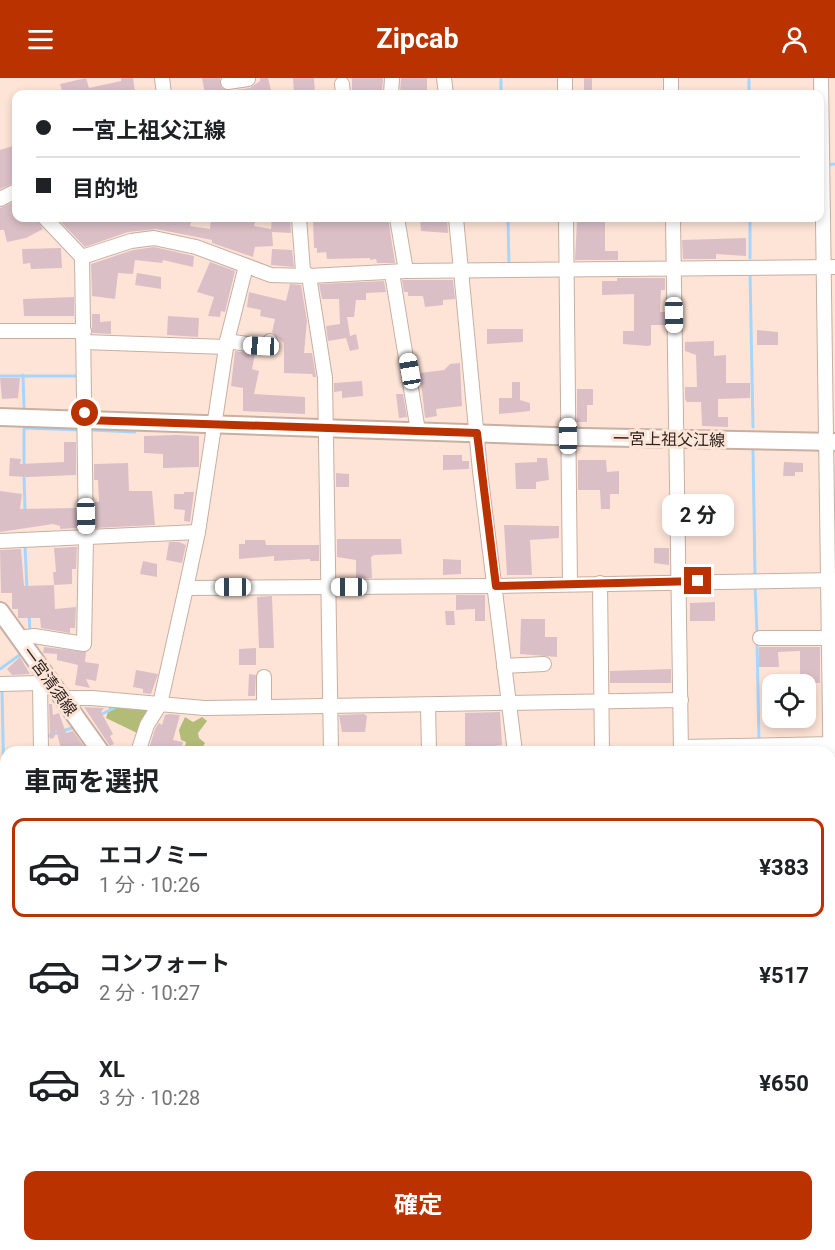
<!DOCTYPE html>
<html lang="ja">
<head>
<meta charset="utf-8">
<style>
	body { margin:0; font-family:Roboto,"Noto Sans JP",sans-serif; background:#f2f2f2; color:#202124; height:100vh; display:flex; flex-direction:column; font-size:22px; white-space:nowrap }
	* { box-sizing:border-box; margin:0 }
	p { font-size:20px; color:#757577 }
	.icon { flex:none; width:33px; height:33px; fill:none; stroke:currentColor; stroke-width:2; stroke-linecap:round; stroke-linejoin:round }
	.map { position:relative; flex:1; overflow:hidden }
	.drawer { position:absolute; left:0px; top:668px; width:836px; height:506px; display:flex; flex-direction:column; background:#fff; border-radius:18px 18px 0 0; box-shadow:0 3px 9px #0003 }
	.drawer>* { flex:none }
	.top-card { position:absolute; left:12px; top:12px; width:812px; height:132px; border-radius:12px; box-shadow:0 3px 9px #0003; display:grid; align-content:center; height:132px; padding:0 24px; background:#fff }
	.controls { position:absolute; left:762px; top:596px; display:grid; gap:12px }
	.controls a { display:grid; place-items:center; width:54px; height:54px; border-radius:12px; background:#fff; box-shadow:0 3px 9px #0003; font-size:30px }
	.end { position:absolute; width:27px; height:27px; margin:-14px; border:8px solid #ba3200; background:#fff; box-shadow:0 0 0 3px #fff }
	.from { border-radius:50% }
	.bubble { position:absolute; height:42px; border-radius:12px; background:#fff; box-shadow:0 3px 9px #0003; font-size:20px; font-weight:700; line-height:42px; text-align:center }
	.car { position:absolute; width:18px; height:36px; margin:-18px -9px; border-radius:8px; box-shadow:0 0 4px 2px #0007; background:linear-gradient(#fff 24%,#345 0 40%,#fff 0 76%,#345 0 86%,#fff 0) }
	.top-card b { display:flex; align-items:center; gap:21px; height:57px; font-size:22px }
	.top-card b+b { border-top:2px solid #e0e0e0 }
	.top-card i { width:15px; height:15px; background:#202124 }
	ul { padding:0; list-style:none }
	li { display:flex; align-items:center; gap:18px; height:99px; margin:0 12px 9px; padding:0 12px; border:3px solid transparent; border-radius:12px }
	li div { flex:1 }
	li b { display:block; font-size:22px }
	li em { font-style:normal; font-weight:700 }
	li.selected { border-color:#ba3200 }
	li>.icon { width:54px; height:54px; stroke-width:1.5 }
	h2 { padding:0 24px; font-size:27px; line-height:72px }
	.action { display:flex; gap:12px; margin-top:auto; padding:12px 24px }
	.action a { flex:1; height:69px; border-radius:12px; background:#ba3200; color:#fff; font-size:24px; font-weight:700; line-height:69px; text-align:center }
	header { display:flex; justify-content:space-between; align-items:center; height:78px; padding:0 24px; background:#ba3200; color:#fff; font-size:27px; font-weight:700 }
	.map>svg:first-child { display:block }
	.forest { fill:#b2bc77 }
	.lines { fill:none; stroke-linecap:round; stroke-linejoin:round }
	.stream { stroke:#a7d6fd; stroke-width:3 }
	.river { stroke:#a7d6fd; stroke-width:20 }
	.building { fill:#dbbfc7 }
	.minor-casing { stroke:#c8afa2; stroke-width:16 }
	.major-casing { stroke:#c8afa2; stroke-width:20 }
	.path { stroke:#b6a298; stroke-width:2; stroke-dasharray:3 3; stroke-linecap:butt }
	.minor { stroke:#fff; stroke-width:14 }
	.major { stroke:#fff; stroke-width:16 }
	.route { stroke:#ba3200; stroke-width:8 }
	.labels { text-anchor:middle; stroke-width:6; stroke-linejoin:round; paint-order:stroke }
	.street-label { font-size:16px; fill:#2c231e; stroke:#fee4d7 }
</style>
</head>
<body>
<header><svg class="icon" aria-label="menu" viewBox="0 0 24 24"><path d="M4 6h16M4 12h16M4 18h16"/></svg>Zipcab<svg class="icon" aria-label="person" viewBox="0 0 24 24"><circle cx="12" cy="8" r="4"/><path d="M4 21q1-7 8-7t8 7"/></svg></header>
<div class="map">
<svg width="835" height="1172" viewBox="0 0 835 1172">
	<rect width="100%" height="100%" fill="#fee4d7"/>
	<g class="forest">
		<path d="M 110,628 L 152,632 L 137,655 L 106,640 Z"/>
		<path d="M 185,639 L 193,644 L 202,639 L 207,643 L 198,655 L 199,660 L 205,665 L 201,673 L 184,673 L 186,664 L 181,662 L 179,652 Z"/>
	</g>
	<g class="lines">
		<g class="stream">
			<path d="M 501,0 L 501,16"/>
			<path d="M 749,0 L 749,16"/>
			<path d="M 826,87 L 835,86"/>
			<path d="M 508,140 L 509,189"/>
			<path d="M 750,180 L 750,140"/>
			<path d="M 750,194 L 753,349"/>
			<path d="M 23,297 L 24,330"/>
			<path d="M 0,298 L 79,298"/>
			<path d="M 91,352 L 135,354"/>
			<path d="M 753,371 L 755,498"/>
			<path d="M 24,389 L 24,350 L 79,352"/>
			<path d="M 24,396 L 25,434"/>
			<path d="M 25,467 L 27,512"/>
			<path d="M 755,506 L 757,556"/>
			<path d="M 29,536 L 30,554"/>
			<path d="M 757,563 L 759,664"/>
			<path d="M 0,591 L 21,576"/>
			<path d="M 2,611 L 6,808"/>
			<path d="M 100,637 L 118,628"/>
			<path d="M 45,659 L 75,649"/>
			<path d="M 483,1167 L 483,1172"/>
		</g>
		<path class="river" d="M 274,1172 L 277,1167"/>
	</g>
	<g class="building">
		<path d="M 86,0 L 89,10 L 121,3 L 121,0 L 133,0 L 135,14 L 63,16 L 60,6 Z"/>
		<path d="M 202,0 L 220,0 L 221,9 L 229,13 L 250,10 L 260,3 L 260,0 L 268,0 L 272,16 L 205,16 Z"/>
		<path d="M 293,0 L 314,0 L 315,16 L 294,16 Z"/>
		<path d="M 352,0 L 383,0 L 382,15 L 352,16 Z"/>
		<path d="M 401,0 L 427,0 L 427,16 L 400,15 Z"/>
		<rect x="584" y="0" width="8" height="16"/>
		<path d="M 16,67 L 16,104 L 0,111 L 0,72 Z"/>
		<path d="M 16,123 L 16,140 L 36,140 L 43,151 L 26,160 L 7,164 L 4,152 L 0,152 L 0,130 Z"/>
		<path d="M 57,140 L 192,140 L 190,148 L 210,151 L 211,140 L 256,140 L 254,148 L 271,151 L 272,140 L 290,140 L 291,155 L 272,154 L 273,168 L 255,169 L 253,179 L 212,165 L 212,162 L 156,151 L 128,154 L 85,169 Z"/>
		<path d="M 313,140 L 388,140 L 395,185 L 377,185 L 376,181 L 370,182 L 370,180 L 327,181 L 326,174 L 317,175 L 317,170 L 314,170 Z"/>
		<path d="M 420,140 L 447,140 L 448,155 L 421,153 Z"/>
		<path d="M 577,143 L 605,144 L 605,173 L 618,173 L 618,182 L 575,182 Z"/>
		<path d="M 746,160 L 746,178 L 716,176 L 716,181 L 683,181 L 682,162 Z"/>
		<path d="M 154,169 L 194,178 L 193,189 L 163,182 L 162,185 L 135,182 L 133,196 L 118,195 L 115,221 L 92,218 L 91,186 L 133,172 Z"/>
		<path d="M 61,170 L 62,190 L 31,191 L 30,185 L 23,186 L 22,171 Z"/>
		<path d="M 272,171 L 292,172 L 294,189 L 271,187 Z"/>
		<path d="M 210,184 L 235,193 L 225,234 L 221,233 L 220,239 L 208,238 L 214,219 L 197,214 Z"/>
		<path d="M 137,195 L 161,199 L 161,211 L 135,207 Z"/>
		<path d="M 617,200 L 665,200 L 665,212 L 661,212 L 660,234 L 665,234 L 666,247 L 651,247 L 651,267 L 648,268 L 623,266 L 623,253 L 634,253 L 634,216 L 602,217 L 602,203 L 617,203 Z"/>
		<path d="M 402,202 L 453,202 L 455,221 L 443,222 L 443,227 L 425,229 L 423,218 L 408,218 L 408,214 L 404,214 Z"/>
		<path d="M 384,203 L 386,214 L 366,215 L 366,222 L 356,222 L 354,239 L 347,239 L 350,258 L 356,256 L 359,271 L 350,273 L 346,260 L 328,263 L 326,248 L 340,246 L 339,221 L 322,221 L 319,206 Z"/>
		<path d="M 290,206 L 301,207 L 307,243 L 304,275 L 312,275 L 316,299 L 313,299 L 312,296 L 284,295 L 284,265 L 272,254 L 275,241 L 260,238 L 261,232 L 247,229 L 249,214 L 286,223 Z"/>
		<path d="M 74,219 L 74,238 L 24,238 L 23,221 Z"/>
		<path d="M 92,236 L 100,236 L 100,244 L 111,243 L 111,256 L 92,255 Z"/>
		<path d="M 168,238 L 199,240 L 198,259 L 167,257 Z"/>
		<path d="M 487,251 L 523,251 L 523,264 L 487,266 Z"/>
		<path d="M 757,252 L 778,254 L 778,267 L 757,267 Z"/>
		<path d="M 714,263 L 714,278 L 726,277 L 726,305 L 750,305 L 750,320 L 718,321 L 718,339 L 728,339 L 728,349 L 702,348 L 701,324 L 687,324 L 685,321 L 685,309 L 697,309 L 696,277 L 685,273 L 685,264 Z"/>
		<path d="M 235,273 L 255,276 L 252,291 L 259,293 L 254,316 L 305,319 L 305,336 L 243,333 L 243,310 L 231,308 Z"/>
		<path d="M 460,285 L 462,328 L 436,331 L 437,338 L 425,340 L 420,295 L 444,292 L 450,286 Z"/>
		<path d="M 0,300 L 20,300 L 18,320 L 2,321 Z"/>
		<path d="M 362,303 L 363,318 L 342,320 L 342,313 L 334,314 L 334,305 Z"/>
		<path d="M 512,304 L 520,304 L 520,322 L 530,325 L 530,333 L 499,336 L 499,320 L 512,320 Z"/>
		<path d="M 577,311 L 593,311 L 593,327 L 587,327 L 587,344 L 577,344 Z"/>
		<path d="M 396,316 L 403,316 L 407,339 L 399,340 Z"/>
		<path d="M 177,357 L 199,358 L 199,389 L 163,390 L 163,376 L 144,375 L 144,358 Z"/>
		<path d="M 64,364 L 76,364 L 76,397 L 27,399 L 9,398 L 10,380 L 21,381 L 20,386 L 64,384 Z"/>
		<path d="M 443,377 L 462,377 L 462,383 L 469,383 L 469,391 L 443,392 Z"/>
		<path d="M 537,380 L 547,380 L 549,402 L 536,404 L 536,411 L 516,411 L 515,385 L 537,384 Z"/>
		<path d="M 578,382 L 606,382 L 607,394 L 619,393 L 619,416 L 610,416 L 610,431 L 601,431 L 600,412 L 578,412 Z"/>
		<path d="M 784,384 L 803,385 L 803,394 L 795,394 L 795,398 L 783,398 Z"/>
		<path d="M 128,385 L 129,413 L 152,413 L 155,447 L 95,450 L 94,424 L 99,424 L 98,402 L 94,402 L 94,386 Z"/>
		<path d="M 336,395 L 349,396 L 349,409 L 336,409 Z"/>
		<path d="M 0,413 L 22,416 L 20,431 L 77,430 L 77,450 L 60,451 L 60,448 L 53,446 L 0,454 Z"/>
		<path d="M 184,414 L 194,414 L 190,444 L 184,443 L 185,432 L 174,431 L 174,416 L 184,416 Z"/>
		<path d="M 504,447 L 559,448 L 559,460 L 530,462 L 532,497 L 507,497 Z"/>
		<path d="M 337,461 L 401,461 L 402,476 L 374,477 L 371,479 L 372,500 L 356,500 L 356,482 L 337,479 Z"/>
		<path d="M 245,462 L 265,462 L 266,467 L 319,467 L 319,483 L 310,483 L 310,481 L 274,483 L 274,478 L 239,481 L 239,466 L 245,466 Z"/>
		<path d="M 169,464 L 179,464 L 186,467 L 182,485 L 166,482 Z"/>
		<path d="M 74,469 L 77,469 L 76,491 L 72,491 L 72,506 L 54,507 L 53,494 L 56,494 L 54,470 Z"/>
		<path d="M 654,470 L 669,470 L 669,487 L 654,485 Z"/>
		<path d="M 21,471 L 24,508 L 54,507 L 55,531 L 76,529 L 75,550 L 70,550 L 70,555 L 41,550 L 40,540 L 18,540 L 18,531 L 12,531 L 12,515 L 1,515 L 0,472 Z"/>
		<path d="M 443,481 L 461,482 L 461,496 L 443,497 Z"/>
		<path d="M 143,483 L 157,486 L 157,499 L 140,496 Z"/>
		<path d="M 456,517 L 485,517 L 485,543 L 475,543 L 475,531 L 456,532 Z"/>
		<path d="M 272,518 L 274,570 L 259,570 L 257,519 Z"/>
		<path d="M 715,524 L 715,543 L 690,543 L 690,525 Z"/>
		<path d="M 445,533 L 454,533 L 455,547 L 446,547 Z"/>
		<path d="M 521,541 L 545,541 L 545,559 L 557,559 L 557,579 L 520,576 Z"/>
		<path d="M 44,569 L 86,574 L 85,584 L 99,586 L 96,603 L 86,601 L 90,610 L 75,607 L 78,587 L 57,582 L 57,576 L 43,575 Z"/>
		<path d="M 759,569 L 820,569 L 820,605 L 810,605 L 810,598 L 800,598 L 800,573 L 778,574 L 779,589 L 759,589 Z"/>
		<path d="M 256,570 L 256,587 L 239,587 L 239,571 Z"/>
		<path d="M 20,579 L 30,596 L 12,597 L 7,591 Z"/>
		<path d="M 671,591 L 671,605 L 610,605 L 610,593 Z"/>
		<path d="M 136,592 L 158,596 L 151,616 L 143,615 L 143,611 L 133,609 Z"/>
		<path d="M 249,596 L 256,597 L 255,618 L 248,618 Z"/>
		<path d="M 49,626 L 52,626 L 53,637 L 59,635 L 66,655 L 73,653 L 88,674 L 80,674 L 77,670 L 62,674 L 56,652 L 54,660 L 50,661 Z"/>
		<path d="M 84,629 L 104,630 L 101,634 L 113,656 L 110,658 L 114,666 L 110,668 Z"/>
		<path d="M 500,634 L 502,667 L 477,671 L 477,668 L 465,668 L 465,635 Z"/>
		<path d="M 169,636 L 180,637 L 173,662 L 183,664 L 181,674 L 148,674 L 155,651 L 159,645 L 162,647 L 165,637 Z"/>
		<path d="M 364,636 L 367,638 L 365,654 L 342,654 L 339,637 Z"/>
	</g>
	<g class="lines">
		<defs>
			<g id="minor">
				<path d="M 162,0 L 164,16"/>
				<path d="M 444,0 L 446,16"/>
				<path d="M 565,0 L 565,16"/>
				<path d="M 671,0 L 671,16"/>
				<path d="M 821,0 L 835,999"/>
				<path d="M 228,4 L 248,1"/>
				<path d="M 342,6 L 343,16"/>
				<path d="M 391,16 L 392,0"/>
				<path d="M 0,121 L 16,113"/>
				<path d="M 299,140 L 303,193 L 309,198 L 325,300 L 331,674"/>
				<path d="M 397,140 L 406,193"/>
				<path d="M 456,140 L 480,393 L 515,674"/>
				<path d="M 566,140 L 570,506"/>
				<path d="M 673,140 L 681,674"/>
				<path d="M 82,179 L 131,163 L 154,160 L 196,169 L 271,197 L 309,198 L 406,193 L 835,189"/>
				<path d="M 392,195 L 418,353"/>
				<path d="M 0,253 L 84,253"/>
				<path d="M 227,263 L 261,268 L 267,267 L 270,263"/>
				<path d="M 84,264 L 226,269"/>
				<path d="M 0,463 L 198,454"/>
				<path d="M 600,505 L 602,674"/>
				<path d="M 186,510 L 496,508 L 835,502"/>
				<path d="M 19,560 L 34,558 L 84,566 L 86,460 L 82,179 L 45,140"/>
				<path d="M 760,560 L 829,560"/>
				<path d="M 504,588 L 544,586"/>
				<path d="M 264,599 L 264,628"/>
				<path d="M 0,606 L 40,605"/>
				<path d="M 61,620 L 92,620 L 204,630 L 681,622"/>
				<path d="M 428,627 L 429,674"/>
				<path d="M 681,669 L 835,666"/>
				<path d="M 41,674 L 40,605 L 46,600"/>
				<path d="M 138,674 L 147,647 L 160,626 L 186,510 L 198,454 L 227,263 L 246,188"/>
				<path d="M 0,813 L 6,812"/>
				<path d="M 0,992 L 6,992"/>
				<path d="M 830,1024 L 835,1023"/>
				<path d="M 0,1139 L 6,1139"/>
				<path d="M 52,1167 L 52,1172"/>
				<path d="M 570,1167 L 571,1172"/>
				<path d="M 688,1167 L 688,1172"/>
				<path d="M 186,1172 L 188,1167"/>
				<path d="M 264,1172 L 267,1167"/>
			</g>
			<g id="major">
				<path d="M 0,339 L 583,359 L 835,364"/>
				<path d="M 0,533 L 101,674"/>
				<path d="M 433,1167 L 440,1172"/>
			</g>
		</defs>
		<use href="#minor" class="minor-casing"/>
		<use href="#major" class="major-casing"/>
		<g class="path">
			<path d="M 286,1172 L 288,1167"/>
			<path d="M 600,1172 L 600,1167"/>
		</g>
		<use href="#minor" class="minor"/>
		<use href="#major" class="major"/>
	</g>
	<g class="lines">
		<path class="route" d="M 85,335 L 85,342 L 477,355 L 496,508 L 698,503"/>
	</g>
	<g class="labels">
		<g class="street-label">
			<text transform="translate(669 361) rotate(1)" y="6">一宮上祖父江線</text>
			<text transform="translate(50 603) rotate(54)" y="6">一宮清須線</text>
		</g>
	</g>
</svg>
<div class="controls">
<a><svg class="icon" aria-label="locate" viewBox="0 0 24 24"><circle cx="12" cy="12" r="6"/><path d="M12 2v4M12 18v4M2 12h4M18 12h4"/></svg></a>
</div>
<i class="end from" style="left:85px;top:335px"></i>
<i class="end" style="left:698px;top:503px"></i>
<div class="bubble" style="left:662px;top:416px;width:72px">2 分</div>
<i class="car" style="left:674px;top:237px;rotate:179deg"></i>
<i class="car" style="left:261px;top:268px;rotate:273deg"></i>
<i class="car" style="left:410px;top:293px;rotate:350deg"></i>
<i class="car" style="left:568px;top:358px;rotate:359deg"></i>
<i class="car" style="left:86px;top:438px;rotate:179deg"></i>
<i class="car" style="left:233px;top:509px;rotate:270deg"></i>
<i class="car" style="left:349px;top:509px;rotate:270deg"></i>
<div class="top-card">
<b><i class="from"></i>一宮上祖父江線</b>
<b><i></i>目的地</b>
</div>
<section class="drawer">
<h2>車両を選択</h2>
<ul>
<li class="selected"><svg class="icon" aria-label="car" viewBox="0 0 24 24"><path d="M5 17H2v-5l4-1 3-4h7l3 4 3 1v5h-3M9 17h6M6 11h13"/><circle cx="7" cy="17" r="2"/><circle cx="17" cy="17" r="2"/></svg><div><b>エコノミー</b><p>1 分 · 10:26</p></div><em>¥383</em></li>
<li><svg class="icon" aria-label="car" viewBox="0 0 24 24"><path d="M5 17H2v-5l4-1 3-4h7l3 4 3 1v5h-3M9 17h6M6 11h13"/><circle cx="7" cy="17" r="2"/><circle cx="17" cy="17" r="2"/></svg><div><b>コンフォート</b><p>2 分 · 10:27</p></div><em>¥517</em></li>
<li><svg class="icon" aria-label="car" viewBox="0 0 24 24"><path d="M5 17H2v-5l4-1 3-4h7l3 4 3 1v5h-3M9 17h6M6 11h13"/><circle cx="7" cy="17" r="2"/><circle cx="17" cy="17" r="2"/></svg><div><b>XL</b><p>3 分 · 10:28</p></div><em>¥650</em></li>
</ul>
<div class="action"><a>確定</a></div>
</section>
</div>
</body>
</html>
